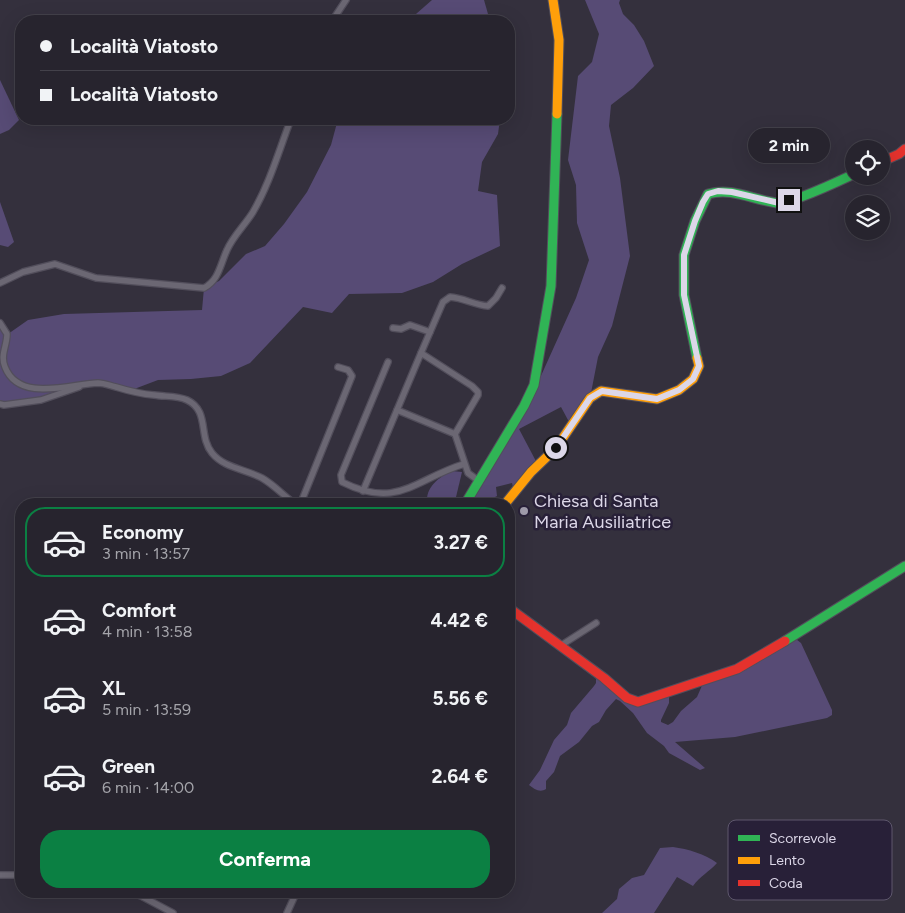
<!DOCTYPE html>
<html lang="it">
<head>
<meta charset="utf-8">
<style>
	body { margin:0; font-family:Figtree,sans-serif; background:#33303a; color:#f1f3f6; height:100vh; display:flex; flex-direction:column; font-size:19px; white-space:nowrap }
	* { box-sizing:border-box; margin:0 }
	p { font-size:16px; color:#a4a4aa }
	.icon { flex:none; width:28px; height:28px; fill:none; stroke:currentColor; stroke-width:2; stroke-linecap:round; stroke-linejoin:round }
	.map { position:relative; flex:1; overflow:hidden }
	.panel { position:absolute; left:15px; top:498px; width:500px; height:400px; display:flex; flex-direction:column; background:#27242e; border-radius:20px; box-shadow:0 5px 20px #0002,0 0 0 1px #43414a }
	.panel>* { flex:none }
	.hud { position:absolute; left:15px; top:15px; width:500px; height:110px; border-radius:20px; box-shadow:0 5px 20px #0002,0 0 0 1px #43414a; display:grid; align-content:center; height:110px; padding:0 25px; background:#27242e }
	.buttons { position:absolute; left:845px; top:140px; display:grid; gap:10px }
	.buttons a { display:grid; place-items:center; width:45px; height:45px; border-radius:50%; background:#27242e; box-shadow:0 5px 20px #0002,0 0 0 1px #43414a; font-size:25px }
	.end { position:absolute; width:22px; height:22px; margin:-11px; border:6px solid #dcd7e8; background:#111; box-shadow:0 0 0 2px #111 }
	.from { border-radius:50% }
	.bubble { position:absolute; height:35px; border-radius:18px; background:#27242e; box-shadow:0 5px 20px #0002,0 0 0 1px #43414a; font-size:16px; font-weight:700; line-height:35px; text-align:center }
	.hud b { display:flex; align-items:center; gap:18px; height:48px; font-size:19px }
	.hud b+b { border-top:1px solid #43414a }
	.hud i { width:12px; height:12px; background:#f1f3f6 }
	ul { padding:9px 0 0; list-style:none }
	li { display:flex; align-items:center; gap:15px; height:70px; margin:0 10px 8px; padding:0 15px; border:2px solid transparent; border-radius:20px }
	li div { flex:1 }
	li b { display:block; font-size:19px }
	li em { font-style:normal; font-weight:700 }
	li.selected { border-color:#0b8043 }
	li>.icon { width:45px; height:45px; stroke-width:1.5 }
	.cta { display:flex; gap:10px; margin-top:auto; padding:10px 25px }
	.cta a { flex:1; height:58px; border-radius:20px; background:#0b8043; color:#fff; font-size:20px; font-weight:700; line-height:58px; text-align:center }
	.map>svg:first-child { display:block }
	.green { fill:#574b75 }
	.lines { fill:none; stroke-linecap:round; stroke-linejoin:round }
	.street-casing { stroke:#524e5b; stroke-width:8 }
	.fast-casing { stroke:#524e5b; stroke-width:11 }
	.slow-casing { stroke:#524e5b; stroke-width:11 }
	.jam-casing { stroke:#524e5b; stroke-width:11 }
	.street { stroke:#6b6773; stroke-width:5.5 }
	.fast { stroke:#30b455; stroke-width:9 }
	.slow { stroke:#ff9f0a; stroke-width:9 }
	.jam { stroke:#e5322d; stroke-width:9 }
	.route { stroke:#dcd7e8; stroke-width:6 }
	.poi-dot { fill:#a19dac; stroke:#282038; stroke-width:2 }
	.labels { text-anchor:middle; stroke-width:5; stroke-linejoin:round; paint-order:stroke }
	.poi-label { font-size:18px; fill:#dcd7e8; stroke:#282038; text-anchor:start }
	.key { fill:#282038; stroke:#5e576d; stroke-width:1 }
	.key-label { font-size:14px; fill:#dcd7e8 }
</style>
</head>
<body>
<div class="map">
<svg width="905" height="913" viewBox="0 0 905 913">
	<rect width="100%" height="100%" fill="#34303d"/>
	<g class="green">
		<path d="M 432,0 L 484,0 L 490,21 L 408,21 Z"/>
		<path d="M 585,0 L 620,0 L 619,3 L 623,14 L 634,25 L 644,41 L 654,66 L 633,88 L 611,105 L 609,126 L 620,178 L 630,256 L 612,326 L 598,357 L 590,398 L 572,424 L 568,420 L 561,407 L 519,429 L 538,465 L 514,491 L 512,483 L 496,487 L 497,496 L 481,504 L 472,498 L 531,398 L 576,298 L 589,260 L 577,223 L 576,185 L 568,160 L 578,76 L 592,62 L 599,34 Z"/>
		<path d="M 0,80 L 19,120 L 9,130 L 0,134 Z"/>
		<path d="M 338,119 L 500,119 L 498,134 L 482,162 L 478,191 L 497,195 L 500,246 L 462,264 L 433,282 L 402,293 L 349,294 L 332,313 L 303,307 L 250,363 L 221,376 L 191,379 L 158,380 L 129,391 L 100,382 L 87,384 L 43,399 L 0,404 L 0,323 L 8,334 L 28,320 L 64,314 L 202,310 L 204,288 L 219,281 L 246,254 L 265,246 L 284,224 L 307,192 L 331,145 Z"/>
		<path d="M 0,202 L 14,242 L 8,247 L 0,245 Z"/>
		<path d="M 452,471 L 462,472 L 456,497 L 435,504 L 427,504 C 425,487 439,477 452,471 Z"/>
		<path d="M 792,636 L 801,643 L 832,710 L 832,715 L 827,718 L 735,737 L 675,742 L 705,768 L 700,770 L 669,753 L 664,746 L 647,733 L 633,713 L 620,701 L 616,699 L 606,710 L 599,722 L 592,726 L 579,742 L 560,756 L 554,772 L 546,781 L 546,789 C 540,793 534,789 529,785 L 540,770 L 554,740 L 567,725 L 571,713 L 594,686 L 596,683 L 596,675 L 631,701 L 644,705 L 669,695 L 669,703 L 661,720 L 661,722 L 668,725 L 673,722 L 681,711 L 697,697 L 704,681 L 737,669 Z"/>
		<path d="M 673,847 C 688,849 705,854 717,863 C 709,872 700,876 693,886 L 677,877 L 654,913 L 602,913 L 617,899 L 619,889 L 632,878 L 644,875 L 660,848 Z"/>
	</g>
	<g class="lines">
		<defs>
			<g id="street">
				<path d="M 332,21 L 346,0"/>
				<path d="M 0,283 L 23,272 L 55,264 L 96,278 L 204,288 C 219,280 220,265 227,250 C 233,236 245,225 253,212 C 270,183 279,150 291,119"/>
				<path d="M 0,323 L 7,334 C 7,346 0,355 5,367 C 19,403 71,384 98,383 C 104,383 111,386 116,387 C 129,391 141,394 154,395 C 165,397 176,395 187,400 C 210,411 198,436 212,453 C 224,468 245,469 262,478 C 274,485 283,495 295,504"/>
				<path d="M 393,328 L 401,329 L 410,325 L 430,332"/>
				<path d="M 421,353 L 443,302 L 450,297 C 464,298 474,305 488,306 L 496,298 L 502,288"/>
				<path d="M 388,362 L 341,475 L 342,482 C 398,510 415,479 464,464"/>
				<path d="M 0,404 L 4,405 L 41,400 L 79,387"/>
				<path d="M 455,434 L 397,410 L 421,353 L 472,386 L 478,392 L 478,395 L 455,434 L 468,473 L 479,481"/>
				<path d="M 363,491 L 397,410"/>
				<path d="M 303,504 L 302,500 L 352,376 L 348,370 L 338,367"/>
				<path d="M 560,646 L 596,623"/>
				<path d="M 0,875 L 21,875"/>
				<path d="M 124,891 L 141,896 L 173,913"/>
				<path d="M 287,913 L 297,891"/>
			</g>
			<g id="fast">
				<path d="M 697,358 L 684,295 L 684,255 L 695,221 L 708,194 C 732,187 753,200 777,203 C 791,204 839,181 854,174"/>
				<path d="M 465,504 L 524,406 L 534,385 L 551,286 L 557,114"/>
				<path d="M 785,641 L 905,566"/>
			</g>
			<g id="slow">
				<path d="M 553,0 L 559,40 L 557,114"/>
				<path d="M 505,504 L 531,472 L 556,448 L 590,398 L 601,391 L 657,399 L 679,390 L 693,379 L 699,366 L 697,358"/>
			</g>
			<g id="jam">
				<path d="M 881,162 L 899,154 L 905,149"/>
				<path d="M 509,608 L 604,678 L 627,698 L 638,702 L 737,669 L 785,641"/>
			</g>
		</defs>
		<use href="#street" class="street-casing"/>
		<use href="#fast" class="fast-casing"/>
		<use href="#slow" class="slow-casing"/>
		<use href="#jam" class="jam-casing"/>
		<use href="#street" class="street"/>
		<use href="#fast" class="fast"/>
		<use href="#slow" class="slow"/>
		<use href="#jam" class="jam"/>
	</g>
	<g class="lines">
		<path class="route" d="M 556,448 L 590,398 L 602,391 L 657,399 L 679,390 L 693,379 L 699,366 L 684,295 L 684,255 L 695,221 L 703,202 L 708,194 L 718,191 L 732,192 L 779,203 L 789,200"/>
	</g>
	<circle class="poi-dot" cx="524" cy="511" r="5"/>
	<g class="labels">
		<g class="poi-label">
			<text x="534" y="507">Chiesa di Santa<tspan x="534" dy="21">Maria Ausiliatrice</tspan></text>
		</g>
	</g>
	<rect x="728" y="820" width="164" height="80" rx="8" class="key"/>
	<rect x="738" y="835" width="22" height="6" fill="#30b455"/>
	<rect x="738" y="857" width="22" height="7" fill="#ff9f0a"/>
	<rect x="738" y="880" width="22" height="6" fill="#e5322d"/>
	<g class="key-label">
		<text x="769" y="843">Scorrevole</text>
		<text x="769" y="865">Lento</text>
		<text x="769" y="888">Coda</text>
	</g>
</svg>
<div class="buttons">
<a><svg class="icon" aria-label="locate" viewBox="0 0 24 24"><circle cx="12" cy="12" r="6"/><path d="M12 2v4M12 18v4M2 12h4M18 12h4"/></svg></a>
<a><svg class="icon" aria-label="layers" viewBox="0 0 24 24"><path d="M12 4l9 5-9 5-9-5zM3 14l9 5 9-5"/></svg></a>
</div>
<i class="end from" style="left:556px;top:448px"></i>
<i class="end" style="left:789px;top:200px"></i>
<div class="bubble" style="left:748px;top:128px;width:82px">2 min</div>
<div class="hud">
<b><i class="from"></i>Località Viatosto</b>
<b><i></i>Località Viatosto</b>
</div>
<section class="panel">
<ul>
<li class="selected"><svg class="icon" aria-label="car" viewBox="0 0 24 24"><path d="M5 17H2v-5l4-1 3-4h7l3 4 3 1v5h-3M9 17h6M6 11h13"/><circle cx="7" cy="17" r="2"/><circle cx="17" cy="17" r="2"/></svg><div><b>Economy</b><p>3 min · 13:57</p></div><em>3.27 €</em></li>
<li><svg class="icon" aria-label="car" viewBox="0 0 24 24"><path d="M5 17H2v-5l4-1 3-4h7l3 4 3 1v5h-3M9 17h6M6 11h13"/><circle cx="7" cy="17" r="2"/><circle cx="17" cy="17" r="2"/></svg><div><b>Comfort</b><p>4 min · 13:58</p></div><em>4.42 €</em></li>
<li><svg class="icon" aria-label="car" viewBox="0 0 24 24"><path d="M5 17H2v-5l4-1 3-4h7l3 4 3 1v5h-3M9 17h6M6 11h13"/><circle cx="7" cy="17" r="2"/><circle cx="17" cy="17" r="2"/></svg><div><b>XL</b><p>5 min · 13:59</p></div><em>5.56 €</em></li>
<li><svg class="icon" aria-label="car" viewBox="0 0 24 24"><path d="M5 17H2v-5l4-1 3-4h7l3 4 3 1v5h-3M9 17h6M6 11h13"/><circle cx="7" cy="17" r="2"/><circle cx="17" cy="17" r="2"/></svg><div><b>Green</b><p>6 min · 14:00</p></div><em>2.64 €</em></li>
</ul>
<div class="cta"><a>Conferma</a></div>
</section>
</div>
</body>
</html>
